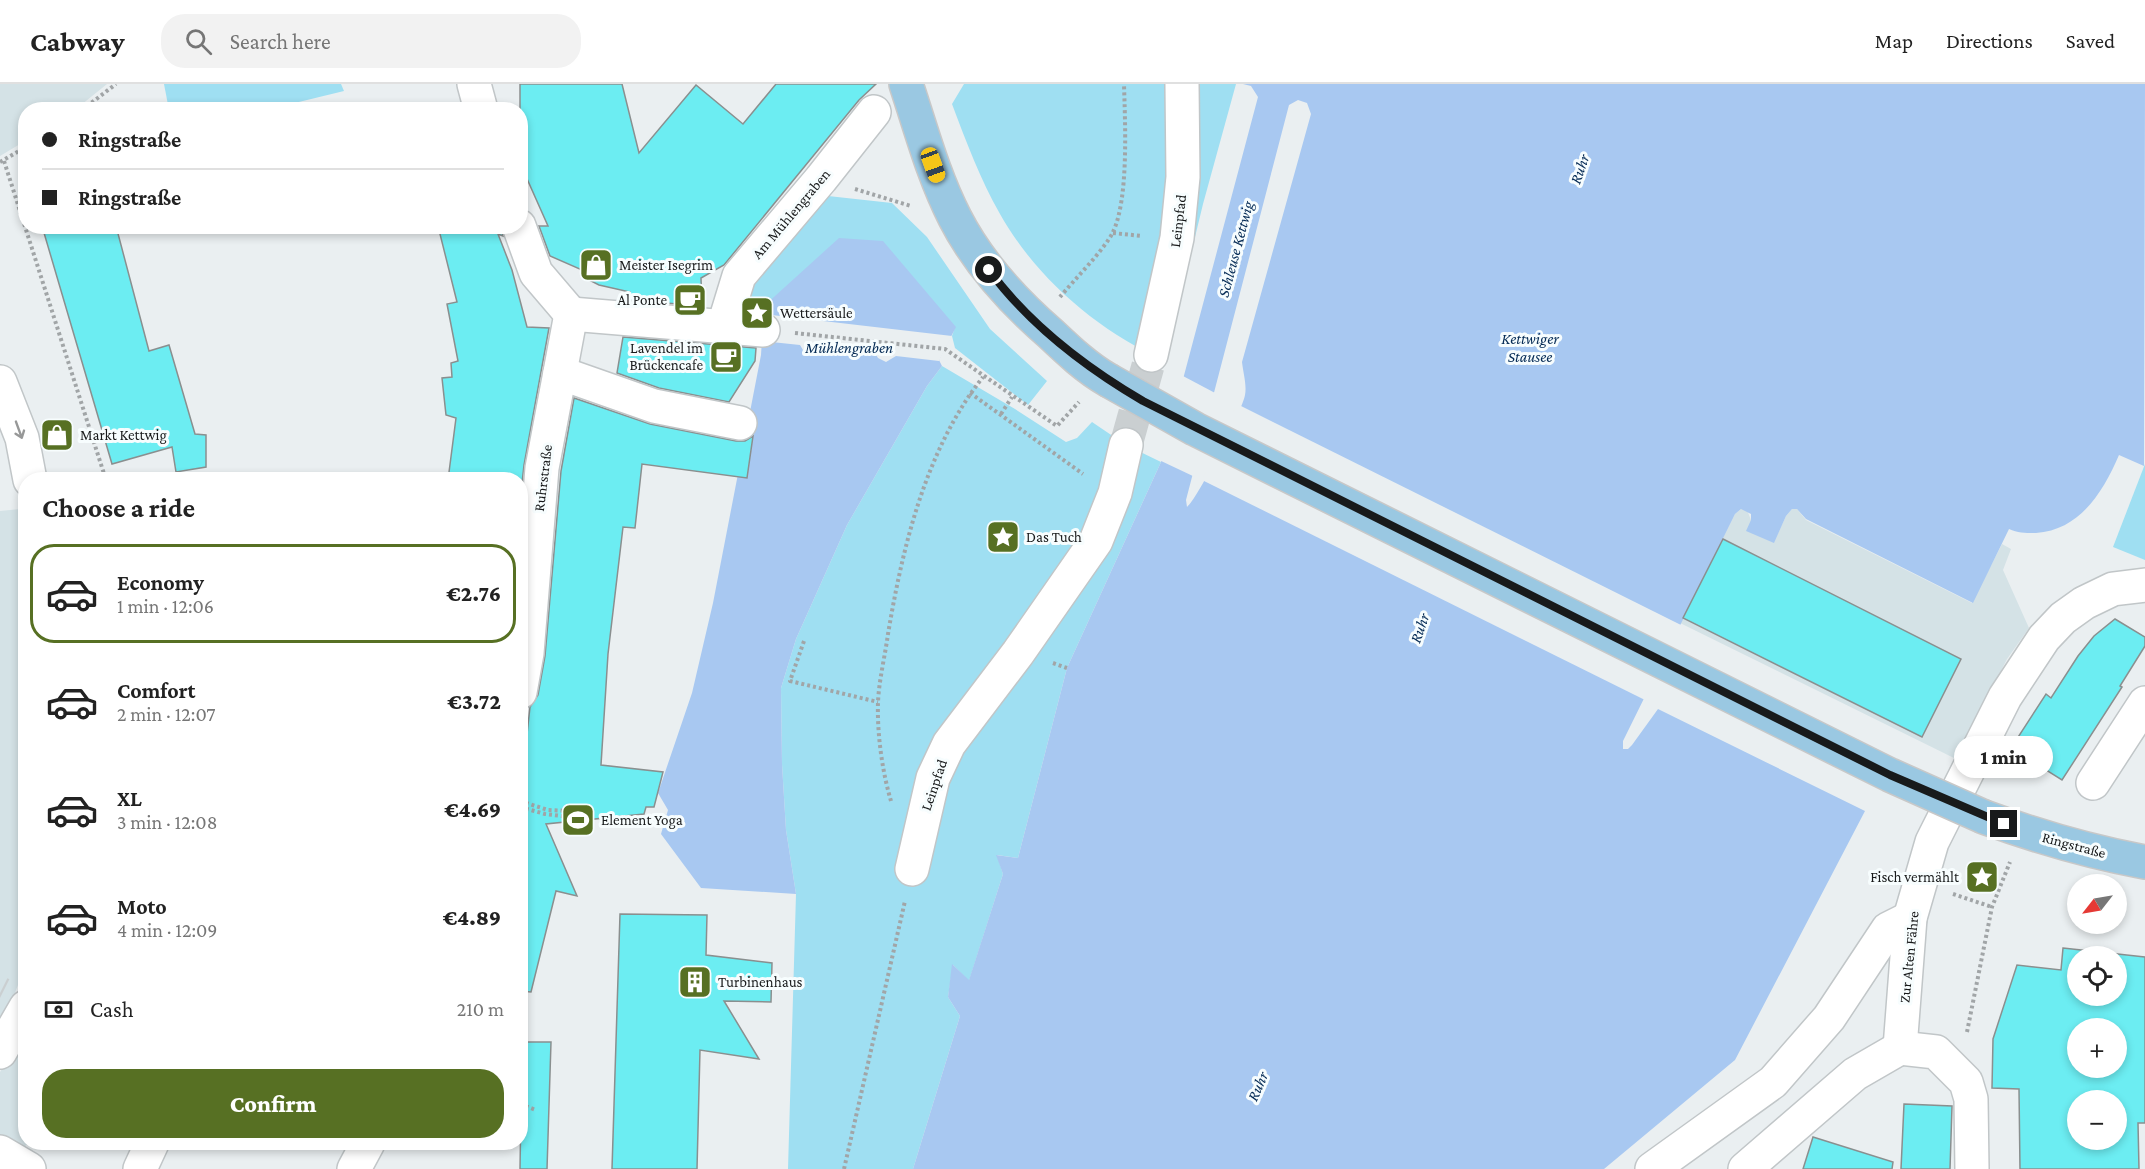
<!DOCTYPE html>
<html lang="en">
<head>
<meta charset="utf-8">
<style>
	body { margin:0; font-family:"Crimson Pro",serif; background:#f2f2f2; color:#222; height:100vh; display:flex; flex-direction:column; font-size:22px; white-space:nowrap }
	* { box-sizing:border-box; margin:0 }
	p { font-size:20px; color:#767676 }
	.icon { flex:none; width:33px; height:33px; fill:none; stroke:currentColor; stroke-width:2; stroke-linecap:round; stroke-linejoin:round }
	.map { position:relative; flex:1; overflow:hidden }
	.panel { position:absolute; left:18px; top:388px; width:510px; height:678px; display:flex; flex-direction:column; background:#fff; border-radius:24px; box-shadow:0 3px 9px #0003 }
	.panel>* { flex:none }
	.top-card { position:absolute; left:18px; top:18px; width:510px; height:132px; border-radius:24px; box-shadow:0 3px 9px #0003; display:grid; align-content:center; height:132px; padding:0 24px; background:#fff }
	.needle { width:39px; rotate:239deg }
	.controls { position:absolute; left:2067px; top:790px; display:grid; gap:12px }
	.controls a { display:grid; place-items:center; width:60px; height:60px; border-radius:50%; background:#fff; box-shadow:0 3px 9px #0003; font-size:30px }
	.end { position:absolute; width:27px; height:27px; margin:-14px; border:8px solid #181a1b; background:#fff; box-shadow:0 0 0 3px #fff }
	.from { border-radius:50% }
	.bubble { position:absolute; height:42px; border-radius:21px; background:#fff; box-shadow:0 3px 9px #0003; font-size:20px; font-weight:800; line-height:42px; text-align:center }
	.car { position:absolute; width:18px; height:36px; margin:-18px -9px; border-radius:8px; box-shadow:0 0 4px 2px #0007; background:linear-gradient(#f5c518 24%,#345 0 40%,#f5c518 0 76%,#345 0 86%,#f5c518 0) }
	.top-card b { display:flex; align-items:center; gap:21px; height:57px; font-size:22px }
	.top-card b+b { border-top:2px solid #e0e0e0 }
	.top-card i { width:15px; height:15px; background:#222 }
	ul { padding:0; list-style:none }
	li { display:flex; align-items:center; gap:18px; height:99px; margin:0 12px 9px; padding:0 12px; border:3px solid transparent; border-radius:24px }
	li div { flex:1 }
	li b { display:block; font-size:22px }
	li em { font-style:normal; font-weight:800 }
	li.selected { border-color:#577023 }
	li>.icon { width:54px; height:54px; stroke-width:1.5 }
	h2 { padding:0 24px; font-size:27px; line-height:72px }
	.pay { display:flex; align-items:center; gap:15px; height:66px; padding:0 24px; font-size:22px }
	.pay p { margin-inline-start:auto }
	.primary-button { display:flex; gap:12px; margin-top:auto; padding:12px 24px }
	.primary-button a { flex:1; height:69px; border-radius:24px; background:#577023; color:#fff; font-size:24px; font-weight:800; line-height:69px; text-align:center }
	header { display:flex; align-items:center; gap:36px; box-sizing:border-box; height:84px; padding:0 30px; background:#fff; border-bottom:2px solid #e0e0e0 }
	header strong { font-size:28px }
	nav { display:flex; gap:33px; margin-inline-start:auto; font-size:21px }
	.search { width:420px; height:54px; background:#f2f2f2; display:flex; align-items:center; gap:15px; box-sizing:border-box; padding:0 21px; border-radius:24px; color:#767676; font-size:22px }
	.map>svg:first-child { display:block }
	.built { fill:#d4e2e6 }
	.green { fill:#9fdff2 }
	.water { fill:#a8c8f1; fill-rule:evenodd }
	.pier { fill:#eaeff1 }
	.building { fill:#6cedf2; stroke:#8a8f8f; stroke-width:1.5; fill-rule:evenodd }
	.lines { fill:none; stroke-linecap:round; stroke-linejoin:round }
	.minor-tunnel { stroke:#cacfd1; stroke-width:33; stroke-dasharray:33 16; stroke-linecap:butt }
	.minor-casing { stroke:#c1c6c8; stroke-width:36 }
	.major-casing { stroke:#c8c8c8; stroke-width:36 }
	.path { stroke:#a1a5a7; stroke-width:4; stroke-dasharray:3 3; stroke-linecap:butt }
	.minor { stroke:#fff; stroke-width:33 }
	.major { stroke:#9ac8e2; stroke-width:33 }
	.major-bridge-casing { stroke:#c8c8c8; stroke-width:36; stroke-linecap:butt }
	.major-bridge { stroke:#9ac8e2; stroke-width:33 }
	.oneway { stroke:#979898 }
	.route { stroke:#181a1b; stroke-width:8 }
	.labels { text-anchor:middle; stroke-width:6; stroke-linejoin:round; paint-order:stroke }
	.street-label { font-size:15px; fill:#181a1b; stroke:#f7fdfe }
	.poi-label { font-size:15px; fill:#181a1b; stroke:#f7fdfe; text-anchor:start }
	.water-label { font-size:16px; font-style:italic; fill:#052b55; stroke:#f7fdfe }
</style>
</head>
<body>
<header>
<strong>Cabway</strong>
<div class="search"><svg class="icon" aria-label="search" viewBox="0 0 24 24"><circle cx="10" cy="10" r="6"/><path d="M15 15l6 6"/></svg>Search here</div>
<nav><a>Map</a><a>Directions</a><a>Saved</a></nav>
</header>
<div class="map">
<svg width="2145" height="1085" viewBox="0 0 2145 1085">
	<rect width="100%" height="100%" fill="#eaeff1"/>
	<g class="built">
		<path d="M 0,0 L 107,0 L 76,25 L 26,26 L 25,57 L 0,72 Z"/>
		<path d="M 20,425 L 26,459 L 26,881 L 8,926 L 0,937 L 0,427 Z"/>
		<path d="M 1741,425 L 1747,426 L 1751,436 L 1774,458 L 1786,432 L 1792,425 L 1797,425 L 1806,436 L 1972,519 L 2002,460 L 2011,465 L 2003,486 L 2029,544 L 2007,575 L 1956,675 L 1680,539 L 1735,430 Z"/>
		<path d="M 25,950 L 26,1059 L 28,1059 L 17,1071 L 0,1059 L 0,988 Z"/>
	</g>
	<g class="green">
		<path d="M 164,0 L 341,0 L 344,7 L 270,25 L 169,26 Z"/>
		<path d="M 964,0 L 1236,0 L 1203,120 L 1165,277 C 1098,247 1036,194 1000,130 C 980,95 966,57 952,20 Z"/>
		<path d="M 819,111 L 892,119 L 927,153 L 990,245 L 1047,297 L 1028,321 L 955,264 L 952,252 L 955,243 L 763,230 L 755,222 L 746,201 Z"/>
		<path d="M 942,282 L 1015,325 L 1066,358 L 1077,354 L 1092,338 L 1126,361 L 1161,378 L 1067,584 L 1018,774 L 997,771 L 1003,790 L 969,897 L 953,881 L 948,913 L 960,932 L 913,1085 L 788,1085 L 796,810 L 786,746 L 782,680 L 781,604 L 796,555 L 847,441 L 927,302 Z"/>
		<path d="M 2145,380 L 2145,476 L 2113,463 Z"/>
	</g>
	<g class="water">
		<path d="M 1243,0 L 2145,0 L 2144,382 L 2119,371 C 2103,408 2080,446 2036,449 C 2026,449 2018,449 2009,445 L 1973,519 L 1806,435 L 1797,425 L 1792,425 L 1786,432 L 1774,459 L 1746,447 L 1751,436 L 1751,430 L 1741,425 L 1735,430 L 1623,657 L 1623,665 L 1628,665 L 1632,661 L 1658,625 L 1865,727 L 1735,976 L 1604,1085 L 913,1085 L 960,932 L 948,913 L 952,880 L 969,896 L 1003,790 L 996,771 L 1018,774 L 1067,584 L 1161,378 L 1258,13 L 1251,2 ZM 1298,16 L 1307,19 L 1311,30 L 1242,278 C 1243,288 1247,301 1245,311 C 1243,325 1197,416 1187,423 L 1186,416 L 1289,21 Z"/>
		<path d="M 839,154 L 883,157 L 956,243 L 939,276 L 942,282 L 927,302 L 847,441 L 796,555 L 781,604 L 782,680 L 786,746 L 796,810 L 701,804 L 661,750 L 668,726 L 658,709 L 692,609 L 713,519 L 761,271 L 764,222 Z"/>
	</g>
	<g class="pier">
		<path d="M 763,230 L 952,252 L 939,277 L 896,272 L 886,278 L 878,274 L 875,269 L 822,264 L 817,268 L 809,270 L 803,266 L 800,261 L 762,257 Z"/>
		<path d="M 1183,292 L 1217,310 L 1195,393 L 1159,376 Z"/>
		<path d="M 1237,320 L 1683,542 L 1647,617 L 1202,396 Z"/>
	</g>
	<g class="building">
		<path d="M 520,0 L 622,0 L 639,69 L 696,1 L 743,40 L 776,0 L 876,0 L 859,16 L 724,181 L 701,194 L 702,222 L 629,216 L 630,208 L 599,201 L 587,195 L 580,185 L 550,172 L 539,142 L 548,142 L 520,79 Z"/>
		<path d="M 42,142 L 116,142 L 149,267 L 169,261 L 195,350 L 206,351 L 206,383 L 176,388 L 172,363 L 112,380 Z"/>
		<path d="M 438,142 L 501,142 L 503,152 L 498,150 L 512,186 L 527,243 L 549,244 L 524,381 L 520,417 L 520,396 L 448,396 L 456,334 L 446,331 L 442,294 L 452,293 L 451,279 L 458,277 L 447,220 L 457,218 Z"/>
		<path d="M 623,253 L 756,264 L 755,277 L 729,318 L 659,304 L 617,289 Z"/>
		<path d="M 574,314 L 650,340 L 736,357 L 745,357 L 753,352 L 747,394 L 642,380 L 635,444 L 623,443 L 608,570 L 601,681 L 663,688 L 654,723 L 646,723 L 644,730 L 546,740 L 577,812 L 556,807 L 531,908 L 520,907 L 520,680 L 523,686 L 530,623 L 538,611 L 545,572 L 561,387 Z"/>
		<path d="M 1723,455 L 1961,575 L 1922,653 L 1683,534 Z"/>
		<path d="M 2115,535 L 2145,553 L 2145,562 L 2120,602 L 2122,603 L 2062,696 L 2011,664 L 2046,610 L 2051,614 L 2078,572 L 2094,552 Z"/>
		<path d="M 620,830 L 707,831 L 706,871 L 772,879 L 771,918 L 724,917 L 759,975 L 700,966 L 697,1085 L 612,1085 Z"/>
		<path d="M 2063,864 L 2145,873 L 2145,1039 L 2138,1039 L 2139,1085 L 2020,1085 L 2019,1005 L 1992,1004 L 1993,955 L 2017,881 L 2061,886 ZM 2078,873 L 2116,873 L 2116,912 L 2078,912 ZM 2078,945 L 2116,945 L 2116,984 L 2078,984 ZM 2078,1017 L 2116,1017 L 2116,1056 L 2078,1056 Z"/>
		<path d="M 522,958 L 551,958 L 547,1085 L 520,1085 Z"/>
		<path d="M 1904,1020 L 1952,1022 L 1950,1085 L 1901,1085 Z"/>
		<path d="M 1813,1053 L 1893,1078 L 1892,1085 L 1803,1085 Z"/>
	</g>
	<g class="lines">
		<g class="minor-tunnel">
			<path d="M 1126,361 L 1151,271"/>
			<path d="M 0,909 L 2,910"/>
		</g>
		<defs>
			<g id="minor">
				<path d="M 474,0 L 481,26"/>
				<path d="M 519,142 L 536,189 L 571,230"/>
				<path d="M 571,230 L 763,246"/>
				<path d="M 724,241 L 739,192 L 821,95 L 874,28"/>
				<path d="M 1151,271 L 1177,154 L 1183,93 L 1182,0"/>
				<path d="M 560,289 L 654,322 L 740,339"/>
				<path d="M 0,298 L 22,354 L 30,396"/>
				<path d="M 520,608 L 527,569 L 542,384 L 571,230"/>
				<path d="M 2093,699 L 2145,619"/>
				<path d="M 912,785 L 933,694 L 949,660 L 1018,569 L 1096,457 L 1115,409 L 1126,361"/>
				<path d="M 1900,964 L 1910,834 L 1932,758 L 2005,613 L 2044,554 L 2063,534 L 2084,519 L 2113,505 L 2145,501"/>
				<path d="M 1900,964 L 1936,968 L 1966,998 L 1971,1015 L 1972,1085"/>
				<path d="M 0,968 L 26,923"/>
				<path d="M 0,1068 L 29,1085"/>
				<path d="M 140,1085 L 152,1059"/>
				<path d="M 354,1085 L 368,1059"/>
				<path d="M 1652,1085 L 1773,998 L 1829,934 L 1888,845 L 1910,834"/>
				<path d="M 1745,1085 L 1855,990 L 1900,964"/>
			</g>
			<g id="major">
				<path d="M 906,0 C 921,45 933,91 955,134 C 978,179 1013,217 1051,250 C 1069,267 1087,284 1108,296"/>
				<path d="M 1984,733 C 2036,752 2090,768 2145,778"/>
			</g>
		</defs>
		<use href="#minor" class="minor-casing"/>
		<use href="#major" class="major-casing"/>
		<g class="path">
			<path d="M 82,26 L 116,0"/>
			<path d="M 4,77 L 106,396"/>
			<path d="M 0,78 L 26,63"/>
			<path d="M 855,105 L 911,122"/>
			<path d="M 1113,149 L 1142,152"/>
			<path d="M 1060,213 C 1073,197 1105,165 1113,148 C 1129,114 1125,38 1124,0"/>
			<path d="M 795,249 L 945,265 L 1057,342 L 1079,318"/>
			<path d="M 970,309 L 1083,390"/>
			<path d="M 1001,330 L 1012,313"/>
			<path d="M 804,557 L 790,597 L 878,618"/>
			<path d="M 1053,579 L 1067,584"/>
			<path d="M 520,717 L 548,726 L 571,727"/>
			<path d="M 891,717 C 882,687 877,649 878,618 C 879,596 885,572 888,550 C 903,461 926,365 983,293"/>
			<path d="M 520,723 L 545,730 L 570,733"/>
			<path d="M 1953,810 L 1992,823"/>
			<path d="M 1967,948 L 1992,823 L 2010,778"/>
			<path d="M 520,1020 L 536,1026"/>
			<path d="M 844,1085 L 905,817"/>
		</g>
		<use href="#minor" class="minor"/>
		<use href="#major" class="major"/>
		<defs>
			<path id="major-bridge" d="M 1108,296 L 1195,345 L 1890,691 L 1984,733"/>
		</defs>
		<use href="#major-bridge" class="major-bridge-casing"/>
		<use href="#major-bridge" class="major-bridge"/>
	</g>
	<defs><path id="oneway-shaft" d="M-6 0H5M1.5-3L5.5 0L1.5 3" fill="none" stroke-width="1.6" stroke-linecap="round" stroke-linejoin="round" transform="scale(1.5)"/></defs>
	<use class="oneway" href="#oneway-shaft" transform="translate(19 346) rotate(70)"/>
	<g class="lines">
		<path class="route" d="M 989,186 C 1029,240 1085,283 1143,317 L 1890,691 L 2004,740"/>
	</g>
	<defs>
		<symbol id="shop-square" viewBox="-11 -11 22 22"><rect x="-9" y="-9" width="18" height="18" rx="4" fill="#577023" stroke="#f7fdfe"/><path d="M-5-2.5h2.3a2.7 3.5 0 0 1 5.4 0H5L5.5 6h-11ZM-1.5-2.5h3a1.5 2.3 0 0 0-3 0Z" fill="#fff"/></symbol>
		<symbol id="cafe-square" viewBox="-11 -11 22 22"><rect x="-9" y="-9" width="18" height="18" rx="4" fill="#577023" stroke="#f7fdfe"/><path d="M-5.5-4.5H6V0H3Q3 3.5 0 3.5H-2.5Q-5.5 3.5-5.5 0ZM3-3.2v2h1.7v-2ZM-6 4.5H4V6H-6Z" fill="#fff"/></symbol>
		<symbol id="sight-square" viewBox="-11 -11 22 22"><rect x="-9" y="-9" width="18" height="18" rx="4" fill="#577023" stroke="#f7fdfe"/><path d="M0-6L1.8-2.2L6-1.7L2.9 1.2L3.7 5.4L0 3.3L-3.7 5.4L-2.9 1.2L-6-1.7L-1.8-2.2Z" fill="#fff"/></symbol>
		<symbol id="stadium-square" viewBox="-11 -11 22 22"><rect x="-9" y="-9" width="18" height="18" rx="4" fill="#577023" stroke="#f7fdfe"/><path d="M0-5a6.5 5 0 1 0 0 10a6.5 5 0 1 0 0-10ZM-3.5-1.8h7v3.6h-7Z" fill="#fff"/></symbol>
		<symbol id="building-square" viewBox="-11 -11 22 22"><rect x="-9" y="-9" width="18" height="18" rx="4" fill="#577023" stroke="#f7fdfe"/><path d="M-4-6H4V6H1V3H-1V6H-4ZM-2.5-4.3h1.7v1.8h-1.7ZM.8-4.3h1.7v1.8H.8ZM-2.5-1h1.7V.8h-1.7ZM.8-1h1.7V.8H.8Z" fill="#fff"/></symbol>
	</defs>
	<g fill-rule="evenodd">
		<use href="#shop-square" x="577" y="162" width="38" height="38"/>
		<use href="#cafe-square" x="671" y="197" width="38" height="38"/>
		<use href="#sight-square" x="738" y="210" width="38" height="38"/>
		<use href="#cafe-square" x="707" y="254" width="38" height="38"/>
		<use href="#shop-square" x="38" y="332" width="38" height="38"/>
		<use href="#sight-square" x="984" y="434" width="38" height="38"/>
		<use href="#stadium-square" x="559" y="717" width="38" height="38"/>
		<use href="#sight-square" x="1963" y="774" width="38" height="38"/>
		<use href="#building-square" x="676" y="879" width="38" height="38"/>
	</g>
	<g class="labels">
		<g class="street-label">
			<text transform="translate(791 130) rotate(-50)" y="5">Am Mühlengraben</text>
			<text transform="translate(1178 137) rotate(-83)" y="5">Leinpfad</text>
			<text transform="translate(543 394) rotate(-83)" y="5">Ruhrstraße</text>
			<text transform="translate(934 701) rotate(-71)" y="5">Leinpfad</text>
			<text transform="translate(2074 761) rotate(15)" y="5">Ringstraße</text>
			<text transform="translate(1909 873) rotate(-84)" y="5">Zur Alten Fähre</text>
		</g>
		<g class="poi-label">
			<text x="619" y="186">Meister Isegrim</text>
			<text x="667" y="221" text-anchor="end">Al Ponte</text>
			<text x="780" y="234">Wettersäule</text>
			<text x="703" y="269" text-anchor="end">Lavendel im<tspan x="703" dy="17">Brückencafe</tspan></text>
			<text x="80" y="356">Markt Kettwig</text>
			<text x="1026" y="458">Das Tuch</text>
			<text x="601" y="741">Element Yoga</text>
			<text x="1959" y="798" text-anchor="end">Fisch vermählt</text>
			<text x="718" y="903">Turbinenhaus</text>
		</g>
		<g class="water-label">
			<text transform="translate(1579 85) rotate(-71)" y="6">Ruhr</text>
			<text transform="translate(1235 165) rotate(-75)" y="6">Schleuse Kettwig</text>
			<text x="1530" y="260">Kettwiger<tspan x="1530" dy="18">Stausee</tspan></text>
			<text x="849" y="269">Mühlengraben</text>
			<text transform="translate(1419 544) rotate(-71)" y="6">Ruhr</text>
			<text transform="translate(1257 1002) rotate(-66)" y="6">Ruhr</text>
		</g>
	</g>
</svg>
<div class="controls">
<a><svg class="needle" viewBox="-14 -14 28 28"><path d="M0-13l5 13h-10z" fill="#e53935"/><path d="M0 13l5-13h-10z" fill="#767676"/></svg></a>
<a><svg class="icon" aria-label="locate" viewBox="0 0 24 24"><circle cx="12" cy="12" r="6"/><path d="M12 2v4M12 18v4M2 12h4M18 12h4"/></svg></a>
<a>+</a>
<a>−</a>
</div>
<i class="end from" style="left:989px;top:186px"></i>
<i class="end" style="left:2004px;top:740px"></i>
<div class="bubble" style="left:1954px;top:652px;width:99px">1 min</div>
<i class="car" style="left:933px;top:81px;rotate:160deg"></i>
<div class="top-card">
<b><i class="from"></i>Ringstraße</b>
<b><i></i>Ringstraße</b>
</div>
<section class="panel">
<h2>Choose a ride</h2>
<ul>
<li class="selected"><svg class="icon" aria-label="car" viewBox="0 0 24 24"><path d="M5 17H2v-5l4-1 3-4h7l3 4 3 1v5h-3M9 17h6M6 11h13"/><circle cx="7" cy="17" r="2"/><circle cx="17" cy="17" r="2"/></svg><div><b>Economy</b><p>1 min · 12:06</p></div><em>€2.76</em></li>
<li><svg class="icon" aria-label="car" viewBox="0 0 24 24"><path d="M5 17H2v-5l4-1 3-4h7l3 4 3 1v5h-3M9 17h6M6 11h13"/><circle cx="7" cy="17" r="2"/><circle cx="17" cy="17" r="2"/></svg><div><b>Comfort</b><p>2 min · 12:07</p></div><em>€3.72</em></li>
<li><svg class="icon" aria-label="car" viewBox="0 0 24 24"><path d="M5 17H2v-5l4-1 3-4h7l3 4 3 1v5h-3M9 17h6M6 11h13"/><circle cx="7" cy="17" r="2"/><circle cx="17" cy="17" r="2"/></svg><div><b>XL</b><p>3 min · 12:08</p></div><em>€4.69</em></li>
<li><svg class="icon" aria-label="car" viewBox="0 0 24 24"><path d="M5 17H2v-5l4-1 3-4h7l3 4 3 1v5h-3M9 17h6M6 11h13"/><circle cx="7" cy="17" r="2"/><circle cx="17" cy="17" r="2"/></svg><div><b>Moto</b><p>4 min · 12:09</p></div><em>€4.89</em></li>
</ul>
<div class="pay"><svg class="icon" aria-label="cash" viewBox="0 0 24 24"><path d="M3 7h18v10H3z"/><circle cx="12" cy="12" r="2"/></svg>Cash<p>210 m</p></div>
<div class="primary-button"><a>Confirm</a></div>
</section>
</div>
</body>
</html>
